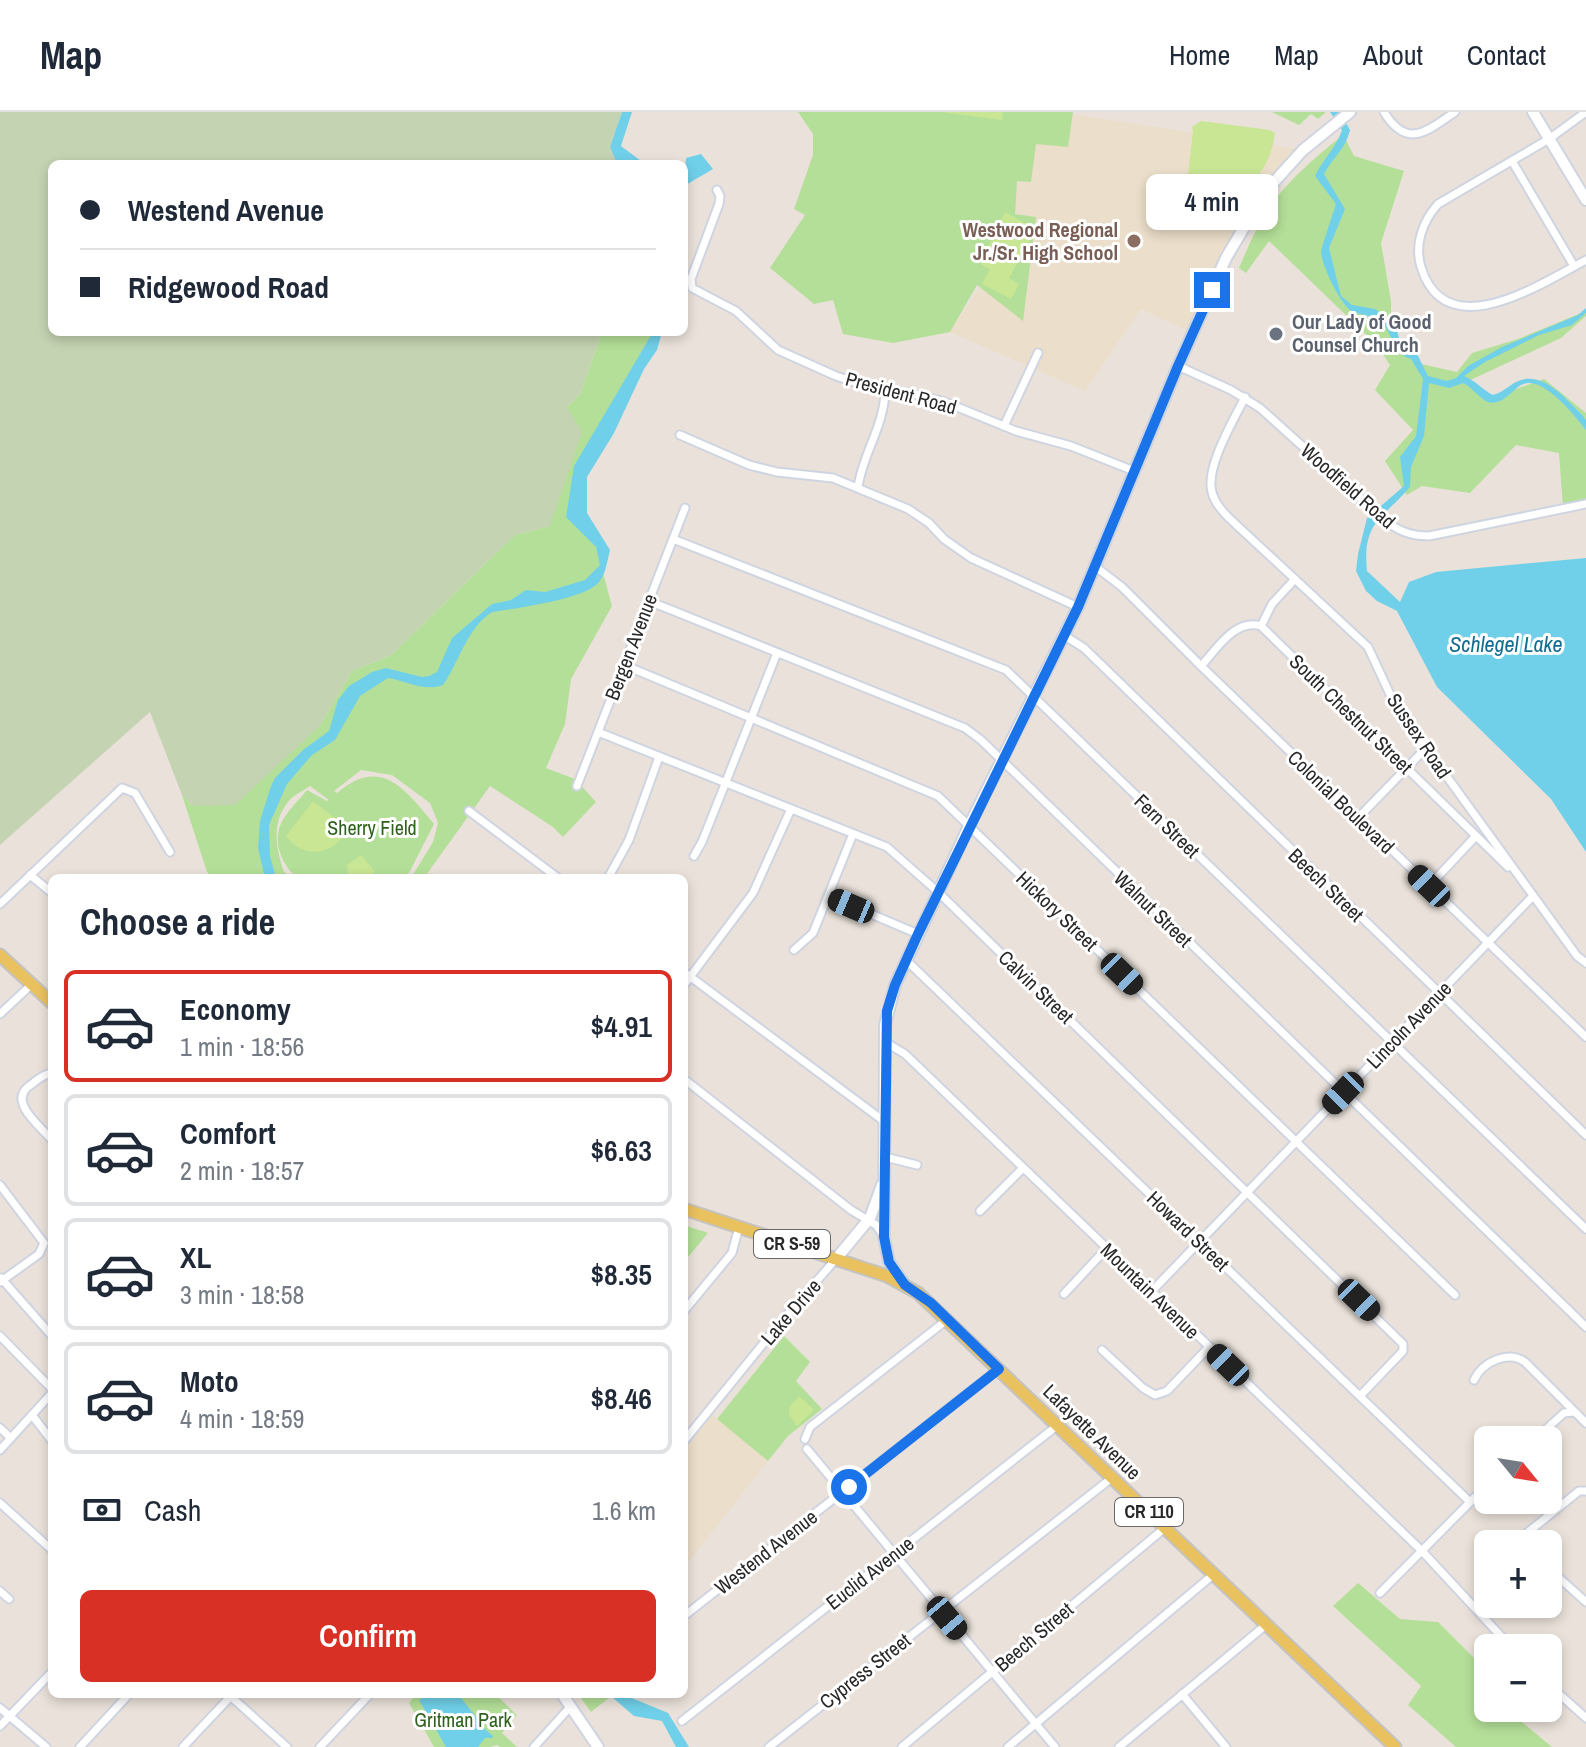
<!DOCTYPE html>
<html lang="en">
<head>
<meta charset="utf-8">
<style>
	body { margin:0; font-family:"Archivo Narrow",sans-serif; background:#f6f6f7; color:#1f2937; height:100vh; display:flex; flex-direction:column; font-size:30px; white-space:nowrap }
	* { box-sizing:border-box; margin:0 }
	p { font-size:26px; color:#747a83 }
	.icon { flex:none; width:44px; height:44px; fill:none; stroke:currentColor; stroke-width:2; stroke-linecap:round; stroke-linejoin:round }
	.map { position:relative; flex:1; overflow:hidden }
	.panel { position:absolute; left:48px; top:762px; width:640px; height:824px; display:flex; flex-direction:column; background:#fff; border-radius:12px; box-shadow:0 4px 12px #0003 }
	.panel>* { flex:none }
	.top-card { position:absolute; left:48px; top:48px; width:640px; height:176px; border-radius:12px; box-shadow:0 4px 12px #0003; display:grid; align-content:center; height:176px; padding:0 32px; background:#fff }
	.needle { width:52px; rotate:120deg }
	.buttons { position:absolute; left:1474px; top:1314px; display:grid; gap:16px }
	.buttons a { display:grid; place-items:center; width:88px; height:88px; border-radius:12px; background:#fff; box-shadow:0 4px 12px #0003; font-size:40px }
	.end { position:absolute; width:36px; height:36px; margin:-18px; border:10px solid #1a73e8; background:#fff; box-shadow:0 0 0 4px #fff }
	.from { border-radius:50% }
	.bubble { position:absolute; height:56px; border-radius:12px; background:#fff; box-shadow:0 4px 12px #0003; font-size:26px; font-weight:600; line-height:56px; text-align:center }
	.car { position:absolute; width:24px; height:48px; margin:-24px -12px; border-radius:10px; box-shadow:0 0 6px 2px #0007; background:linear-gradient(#222 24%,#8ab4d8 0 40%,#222 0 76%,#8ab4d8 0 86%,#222 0) }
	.top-card b { display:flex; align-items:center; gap:28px; height:76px; font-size:30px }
	.top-card b+b { border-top:2px solid #e0e1e3 }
	.top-card i { width:20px; height:20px; background:#1f2937 }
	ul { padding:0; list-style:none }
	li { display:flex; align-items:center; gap:24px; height:112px; margin:0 16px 12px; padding:0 16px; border:4px solid #e0e1e3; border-radius:12px }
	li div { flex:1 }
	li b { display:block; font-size:30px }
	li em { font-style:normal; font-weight:600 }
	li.selected { border-color:#d93025 }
	li>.icon { width:72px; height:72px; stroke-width:1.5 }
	h2 { padding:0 32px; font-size:36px; line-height:96px }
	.pay { display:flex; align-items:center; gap:20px; height:88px; padding:0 32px; font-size:30px }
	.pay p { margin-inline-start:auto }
	.action { display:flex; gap:16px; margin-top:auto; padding:16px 32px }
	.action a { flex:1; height:92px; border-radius:12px; background:#d93025; color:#fff; font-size:32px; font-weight:600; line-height:92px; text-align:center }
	header { display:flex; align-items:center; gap:48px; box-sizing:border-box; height:112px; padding:0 40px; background:#fff; border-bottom:2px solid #e0e1e3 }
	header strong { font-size:38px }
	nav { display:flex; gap:44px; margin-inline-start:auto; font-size:28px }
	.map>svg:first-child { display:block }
	.education { fill:#ebdeca }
	.green { fill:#b4df98 }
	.cemetery { fill:#c4d3b2 }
	.pitch { fill:#c8e694 }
	.water { fill:#70d0e9 }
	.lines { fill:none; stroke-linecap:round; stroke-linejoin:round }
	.street-casing { stroke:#cfd4e1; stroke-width:11 }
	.secondary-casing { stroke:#cfd4e1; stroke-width:14 }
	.primary-casing { stroke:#c3c3c3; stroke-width:15 }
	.street { stroke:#fff; stroke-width:7 }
	.secondary { stroke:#fff; stroke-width:10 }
	.primary { stroke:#eac15f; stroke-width:11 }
	.route { stroke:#1a73e8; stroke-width:10 }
	.education-dot { fill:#8d6e63; stroke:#fff; stroke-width:3 }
	.worship-dot { fill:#6b7280; stroke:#fff; stroke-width:3 }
	.labels { text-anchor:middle; stroke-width:6; stroke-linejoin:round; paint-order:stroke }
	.shield { fill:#fff; stroke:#686868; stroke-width:2 }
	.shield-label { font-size:18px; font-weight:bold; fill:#282828 }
	.education-label { font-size:20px; font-weight:bold; fill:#785e54; stroke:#fff; text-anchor:end }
	.worship-label { font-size:20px; font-weight:bold; fill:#5b616d; stroke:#fff; text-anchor:start }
	.street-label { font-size:20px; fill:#282828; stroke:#fff }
	.park-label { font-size:20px; fill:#2e611c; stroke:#fff }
	.water-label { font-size:22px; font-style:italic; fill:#136d91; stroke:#fff }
</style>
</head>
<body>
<header>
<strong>Map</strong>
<nav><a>Home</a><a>Map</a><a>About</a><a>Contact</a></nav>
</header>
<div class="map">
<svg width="1586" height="1635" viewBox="0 0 1586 1635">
	<rect width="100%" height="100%" fill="#eae2da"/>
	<g class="education">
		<path d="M 1072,2 L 1303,38 L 1265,80 L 1192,221 L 1141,197 L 1085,279 L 950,220 L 982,172 L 1035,105 L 1015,102 L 1017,68 L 1031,70 L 1036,31 Z"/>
		<path d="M 706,1301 L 717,1306 L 768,1349 L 684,1456 L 684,1329 Z"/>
	</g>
	<g class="green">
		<path d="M 798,0 L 1073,0 L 1068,35 L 1036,32 L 1031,70 L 1017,69 L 1015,102 L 1036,105 L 1023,209 L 977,173 L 950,220 L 893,231 L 843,222 L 833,188 L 814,192 L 770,156 L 805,103 L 794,97 L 813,43 L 813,22 Z"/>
		<path d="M 1272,0 L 1326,0 L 1318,7 L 1311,2 L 1299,13 Z"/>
		<path d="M 1346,21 L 1346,28 L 1354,44 L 1404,59 L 1381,131 L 1391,189 L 1391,212 L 1397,224 L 1421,252 L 1457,260 L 1472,241 L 1518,227 L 1586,199 L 1586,204 L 1561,226 L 1466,270 L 1491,286 L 1544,267 L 1586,301 L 1586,395 L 1563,396 L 1559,341 L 1516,333 L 1470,381 L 1422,374 L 1407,383 L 1385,349 L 1413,318 L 1375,278 L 1390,253 L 1377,233 L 1269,129 L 1246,161 L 1239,156 C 1248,135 1257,114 1270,95 C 1286,70 1322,39 1346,21 Z"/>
		<path d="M 602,220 L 653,220 L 566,404 L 596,435 L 612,494 L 571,567 L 565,612 L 546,656 L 575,667 L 596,690 L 563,725 L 553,715 L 490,674 L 424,766 L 411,766 L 433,730 L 438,711 L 430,691 L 392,663 L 361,658 L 334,679 L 337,681 C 381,643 406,678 434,712 L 409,761 L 398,766 L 298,766 C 283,755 273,732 280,714 C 284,702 299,688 307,678 L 327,689 L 329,688 L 310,674 C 303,679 293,683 288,690 C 271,711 276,737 284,760 L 294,766 L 213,766 L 207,760 L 182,683 L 193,694 L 319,615 L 352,559 L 391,543 L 515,423 L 550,414 L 567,295 L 580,282 Z"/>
		<path d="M 684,1113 L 708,1121 L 684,1150 Z"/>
		<path d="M 784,1224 L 810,1250 L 796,1269 L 822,1297 L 788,1324 L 768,1349 L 717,1307 Z"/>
		<path d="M 1358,1471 L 1400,1507 L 1438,1510 L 1478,1550 L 1483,1577 L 1488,1582 L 1488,1596 L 1505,1596 L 1552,1635 L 1456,1635 L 1408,1593 L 1421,1574 L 1333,1494 Z"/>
		<path d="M 416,1582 L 495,1582 L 517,1603 L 502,1621 L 517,1635 L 500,1635 L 497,1633 L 490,1635 L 434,1635 L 409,1591 Z"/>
		<path d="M 578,1582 L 614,1582 L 591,1600 Z"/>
	</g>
	<path class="cemetery" d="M 0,0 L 622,0 L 610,35 L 617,52 L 52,52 L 52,220 L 602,220 L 580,282 L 567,295 L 582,320 L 550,414 L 515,423 L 391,543 L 352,559 L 319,615 L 235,693 L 193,694 L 182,683 L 150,600 L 0,733 Z"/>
	<g class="pitch">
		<path d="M 941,0 L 1003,0 L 1002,8 Z"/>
		<path d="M 1201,9 L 1270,18 L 1275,21 C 1268,73 1233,90 1185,90 L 1193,19 L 1192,15 Z"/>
		<path d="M 1005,100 L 1036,117 L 1009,166 L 1019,172 L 1011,187 L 982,172 L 990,157 L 980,152 Z"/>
		<path d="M 313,689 L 348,716 C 336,743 304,749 286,724 Z"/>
		<path d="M 361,743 L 375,760 L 366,766 L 349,766 L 347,753 Z"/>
		<path d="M 799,1284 L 814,1298 L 797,1314 L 789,1303 L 790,1294 Z"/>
	</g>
	<g class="water">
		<path d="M 622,0 L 632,0 L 621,34 L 645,52 L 617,52 L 610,35 Z"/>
		<path d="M 1330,0 L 1340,0 L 1350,18 C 1345,38 1334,44 1324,62 L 1345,97 L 1329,136 L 1341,184 L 1352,193 L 1375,197 L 1394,210 C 1402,231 1396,232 1417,242 L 1428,264 L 1447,269 L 1456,266 L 1468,254 L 1502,235 L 1578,203 L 1586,196 L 1586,201 L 1572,213 L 1539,223 L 1485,250 L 1464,264 C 1478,270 1481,277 1493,283 C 1503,280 1507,275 1516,270 C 1542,257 1566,287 1582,303 L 1586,308 L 1586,318 C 1575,304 1542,261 1521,273 C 1511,279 1502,294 1488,290 C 1480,287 1472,275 1463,271 L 1449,276 L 1429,271 L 1424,324 L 1411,355 L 1410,375 C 1383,407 1362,409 1367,459 L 1400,490 L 1409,470 L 1436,460 L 1586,446 L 1586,740 L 1551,687 L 1437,575 L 1397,499 L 1377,489 L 1366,479 L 1356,459 L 1358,442 L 1367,406 L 1404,374 L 1400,345 L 1416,324 L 1423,267 L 1411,247 C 1391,241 1394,222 1381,210 C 1373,202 1361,204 1352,199 C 1341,194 1321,152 1321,140 C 1321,137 1334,98 1336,92 L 1315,64 C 1323,47 1336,36 1342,18 Z"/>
		<path d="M 701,42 L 713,57 L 684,74 L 686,46 Z"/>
		<path d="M 653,220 L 662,220 L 657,238 L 644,257 L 614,321 L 587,365 L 587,401 L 610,438 C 607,449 606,465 596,473 C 578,488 517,496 492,500 C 466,517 460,549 443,573 C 424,580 407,569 388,566 L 360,584 L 335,628 L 312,643 L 287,672 L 269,713 L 270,744 L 276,766 L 265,766 L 258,736 L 260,709 L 271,674 L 275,666 L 303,638 L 329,619 L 338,588 L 349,574 L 372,560 L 386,556 L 422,565 L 429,564 L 437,560 L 452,526 L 492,492 L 511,488 L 526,478 L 545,480 L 585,468 L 600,453 L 596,435 L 566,405 L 574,354 Z"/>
		<path d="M 431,1582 L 458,1582 L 486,1618 L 493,1624 L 492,1626 L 485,1626 L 478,1635 L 446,1635 L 419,1588 Z"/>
		<path d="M 611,1582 L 622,1582 L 668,1601 L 689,1635 L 676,1635 L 662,1609 L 634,1604 L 612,1585 Z"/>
	</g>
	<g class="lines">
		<defs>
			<g id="street">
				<path d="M 1384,0 C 1407,38 1427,19 1455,0"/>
				<path d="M 1586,0 L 1549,27 L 1438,92 C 1423,109 1414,132 1421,155 C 1446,236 1542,171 1586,148"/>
				<path d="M 1512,49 L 1574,154"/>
				<path d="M 717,78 L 720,84 L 719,92 L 691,167 L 692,176 L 736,199 L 778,238 L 836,264 L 872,276 L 914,282 L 945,290 L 1016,319 L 1071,334 L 1134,359"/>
				<path d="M 1178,254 L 1231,278 L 1260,296 L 1381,405 C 1396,418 1409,424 1429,424 L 1586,392"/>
				<path d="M 1245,285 C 1234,308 1205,355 1212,380 C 1214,390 1222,399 1229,406 L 1368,535 L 1395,593 L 1577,844 L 1586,851"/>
				<path d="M 1004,314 L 1038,241"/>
				<path d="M 680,323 L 749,353 L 777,360 L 833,366 L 908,397 L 929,411 L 944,427 L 971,446 L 1078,495"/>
				<path d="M 858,375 C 863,341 884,315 885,279"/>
				<path d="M 673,427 L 1006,558 L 1586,1117"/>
				<path d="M 1096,455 L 1122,475 L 1201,554 L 1586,925"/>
				<path d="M 649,489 L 965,616 L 981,628 L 1586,1215"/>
				<path d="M 1261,514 L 1508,755"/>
				<path d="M 1261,514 L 1272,492 L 1295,467"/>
				<path d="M 1065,524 L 1084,536 L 1586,1023"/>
				<path d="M 624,553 L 938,684 L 1455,1183"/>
				<path d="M 1201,554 C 1216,538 1235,506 1261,514"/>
				<path d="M 598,620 L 887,735 L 938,780 L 1403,1232 L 1403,1239 L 1360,1284"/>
				<path d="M 577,674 L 685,396"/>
				<path d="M 469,699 L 558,766"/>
				<path d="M 1358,706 L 1426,636"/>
				<path d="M 694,744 L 702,730 L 777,541"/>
				<path d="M 30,763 L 52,781"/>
				<path d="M 608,766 L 629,728 L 659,645"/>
				<path d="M 1429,774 L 1476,724"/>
				<path d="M 829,784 L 918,822"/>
				<path d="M 0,792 L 122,676 L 135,681 L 170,740"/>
				<path d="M 794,838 L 813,821 L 853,722"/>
				<path d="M 906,848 L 1470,1390"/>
				<path d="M 684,860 L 885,1010"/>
				<path d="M 684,873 L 753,781 L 791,697"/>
				<path d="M 0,902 L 32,872"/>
				<path d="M 885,930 L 905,942 L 1422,1439 L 1512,1536"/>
				<path d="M 52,961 C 43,962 36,969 29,974 C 8,990 40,1014 52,1028"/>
				<path d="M 684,967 L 851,1098 L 876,1113 L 883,1123"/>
				<path d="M 885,1045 L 917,1053"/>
				<path d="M 0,1073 L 44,1131 L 39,1142 L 0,1170"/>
				<path d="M 980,1099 L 1023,1056"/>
				<path d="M 1,1166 L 52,1224"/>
				<path d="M 1151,1180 L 1533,784"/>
				<path d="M 1064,1182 L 1106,1137"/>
				<path d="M 684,1199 L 732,1141 L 739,1115"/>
				<path d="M 0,1224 L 52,1277"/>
				<path d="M 1102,1238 L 1143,1276 L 1155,1283 L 1167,1279 L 1209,1235"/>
				<path d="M 1474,1268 C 1482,1250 1508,1238 1525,1250 L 1586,1311"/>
				<path d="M 32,1303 L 52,1329"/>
				<path d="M 0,1316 L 11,1326"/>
				<path d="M 805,1327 L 810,1315 L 948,1207"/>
				<path d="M 1534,1328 L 1564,1301 L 1573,1300"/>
				<path d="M 684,1329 L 785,1205 L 836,1147"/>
				<path d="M 807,1337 L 1055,1635"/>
				<path d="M 0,1338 L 52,1281"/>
				<path d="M 0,1391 L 52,1438"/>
				<path d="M 1524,1432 L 1527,1421 L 1579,1379 L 1586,1379"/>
				<path d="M 1548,1456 L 1586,1490"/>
				<path d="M 0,1479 L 9,1487"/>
				<path d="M 1380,1481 L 1488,1372"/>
				<path d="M 684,1504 L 999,1257"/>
				<path d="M 1548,1572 L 1586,1606"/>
				<path d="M 228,1582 L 287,1635"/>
				<path d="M 1182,1582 L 1226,1635"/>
				<path d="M 0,1596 L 46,1635"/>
				<path d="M 682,1609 L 1058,1313"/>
				<path d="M 0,1614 L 52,1560"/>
				<path d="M 80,1635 L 129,1582"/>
				<path d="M 183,1635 L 231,1584"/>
				<path d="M 320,1635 L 370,1582"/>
				<path d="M 534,1635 L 571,1594"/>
				<path d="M 769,1635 L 1113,1365"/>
				<path d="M 902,1635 L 1166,1415"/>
				<path d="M 1008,1635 L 1214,1462"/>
				<path d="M 1119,1635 L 1267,1512"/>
			</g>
			<g id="secondary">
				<path d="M 1533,0 L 1586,88"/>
				<path d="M 836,1147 L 870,1106 L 882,1073"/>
				<path d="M 905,1173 L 889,1150 L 884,1125 L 885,913 L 895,873 L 969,714 L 1078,495 L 1178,254 L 1226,146 L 1265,80 L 1303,38 L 1350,0"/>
				<path d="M 562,1582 L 598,1635"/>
			</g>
			<g id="primary">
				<path d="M 0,843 L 52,891"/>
				<path d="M 684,1097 L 887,1164 L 918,1181 L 1395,1635"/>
			</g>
		</defs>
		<use href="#street" class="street-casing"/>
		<use href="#secondary" class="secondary-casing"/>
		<use href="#primary" class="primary-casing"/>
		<use href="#street" class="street"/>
		<use href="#secondary" class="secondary"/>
		<use href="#primary" class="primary"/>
	</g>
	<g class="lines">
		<path class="route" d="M 849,1375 L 999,1257 L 931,1191 L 905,1173 L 889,1150 L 884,1125 L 887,899 L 895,873 L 918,822 L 1078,495 L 1178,254 L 1212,178"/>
	</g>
	<circle class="education-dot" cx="1134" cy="129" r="8"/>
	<circle class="worship-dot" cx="1276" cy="222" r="8"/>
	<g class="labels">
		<g class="shield">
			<rect x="754" y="1118" width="76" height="28" rx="6"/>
			<rect x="1115" y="1386" width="68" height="28" rx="6"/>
		</g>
		<g class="shield-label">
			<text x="792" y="1138">CR S-59</text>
			<text x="1149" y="1406">CR 110</text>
		</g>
		<g class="education-label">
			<text x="1118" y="125">Westwood Regional<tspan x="1118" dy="23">Jr./Sr. High School</tspan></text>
		</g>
		<g class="worship-label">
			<text x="1292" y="217">Our Lady of Good<tspan x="1292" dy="23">Counsel Church</tspan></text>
		</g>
		<g class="street-label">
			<text transform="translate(901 281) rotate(15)" y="7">President Road</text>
			<text transform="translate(1348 374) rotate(41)" y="7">Woodfield Road</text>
			<text transform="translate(631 535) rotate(-69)" y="7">Bergen Avenue</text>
			<text transform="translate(1351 602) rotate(44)" y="7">South Chestnut Street</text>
			<text transform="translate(1419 624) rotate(56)" y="7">Sussex Road</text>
			<text transform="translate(1341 690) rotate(44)" y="7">Colonial Boulevard</text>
			<text transform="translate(1167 714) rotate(44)" y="7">Fern Street</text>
			<text transform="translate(1326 773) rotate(44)" y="7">Beech Street</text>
			<text transform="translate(1153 797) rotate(44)" y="7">Walnut Street</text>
			<text transform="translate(1057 799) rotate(44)" y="7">Hickory Street</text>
			<text transform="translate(1036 875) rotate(44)" y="7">Calvin Street</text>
			<text transform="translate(1409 913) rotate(-46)" y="7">Lincoln Avenue</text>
			<text transform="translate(1188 1119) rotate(44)" y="7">Howard Street</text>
			<text transform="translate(1150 1179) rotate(44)" y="7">Mountain Avenue</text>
			<text transform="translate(791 1200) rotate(-49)" y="7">Lake Drive</text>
			<text transform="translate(1092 1320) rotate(44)" y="7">Lafayette Avenue</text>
			<text transform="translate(766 1440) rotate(-38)" y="7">Westend Avenue</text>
			<text transform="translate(870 1461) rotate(-38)" y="7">Euclid Avenue</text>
			<text transform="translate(1034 1525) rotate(-40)" y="7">Beech Street</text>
			<text transform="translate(865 1559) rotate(-38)" y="7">Cypress Street</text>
		</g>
		<g class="park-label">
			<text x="372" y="723">Sherry Field</text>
			<text x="463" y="1615">Gritman Park</text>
		</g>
		<g class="water-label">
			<text x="1506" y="540">Schlegel Lake</text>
		</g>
	</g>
</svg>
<div class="buttons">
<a><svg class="needle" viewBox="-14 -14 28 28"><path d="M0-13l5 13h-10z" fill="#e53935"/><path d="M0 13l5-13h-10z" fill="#747a83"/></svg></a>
<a>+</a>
<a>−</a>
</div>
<i class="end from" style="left:849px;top:1375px"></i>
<i class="end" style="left:1212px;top:178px"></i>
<div class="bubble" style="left:1146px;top:62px;width:132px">4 min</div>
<i class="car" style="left:1429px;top:774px;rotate:314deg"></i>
<i class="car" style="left:851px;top:794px;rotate:293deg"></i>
<i class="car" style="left:1122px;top:862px;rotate:134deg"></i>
<i class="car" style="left:1343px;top:981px;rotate:224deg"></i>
<i class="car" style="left:1359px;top:1188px;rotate:134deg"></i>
<i class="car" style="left:1228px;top:1253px;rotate:314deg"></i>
<i class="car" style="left:947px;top:1506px;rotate:140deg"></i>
<div class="top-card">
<b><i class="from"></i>Westend Avenue</b>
<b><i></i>Ridgewood Road</b>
</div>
<section class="panel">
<h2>Choose a ride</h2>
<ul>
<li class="selected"><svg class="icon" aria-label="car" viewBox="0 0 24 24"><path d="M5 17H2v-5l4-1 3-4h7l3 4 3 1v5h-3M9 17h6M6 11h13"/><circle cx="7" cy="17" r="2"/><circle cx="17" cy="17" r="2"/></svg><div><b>Economy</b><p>1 min · 18:56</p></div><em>$4.91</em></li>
<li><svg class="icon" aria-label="car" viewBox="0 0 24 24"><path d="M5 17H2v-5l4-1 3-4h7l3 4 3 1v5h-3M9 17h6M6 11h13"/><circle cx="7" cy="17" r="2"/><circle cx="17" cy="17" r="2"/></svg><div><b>Comfort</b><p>2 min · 18:57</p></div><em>$6.63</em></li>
<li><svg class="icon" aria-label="car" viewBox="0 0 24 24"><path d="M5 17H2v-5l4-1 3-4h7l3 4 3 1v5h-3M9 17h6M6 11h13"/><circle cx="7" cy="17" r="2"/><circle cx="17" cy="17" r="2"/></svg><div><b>XL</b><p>3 min · 18:58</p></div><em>$8.35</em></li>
<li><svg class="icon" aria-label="car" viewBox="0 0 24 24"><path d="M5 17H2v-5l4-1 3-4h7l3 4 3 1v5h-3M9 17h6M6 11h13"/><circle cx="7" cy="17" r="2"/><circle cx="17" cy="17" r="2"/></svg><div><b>Moto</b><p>4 min · 18:59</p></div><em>$8.46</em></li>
</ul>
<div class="pay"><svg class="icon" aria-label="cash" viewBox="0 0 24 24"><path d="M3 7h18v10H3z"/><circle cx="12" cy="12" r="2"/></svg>Cash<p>1.6 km</p></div>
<div class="action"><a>Confirm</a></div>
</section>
</div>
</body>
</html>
